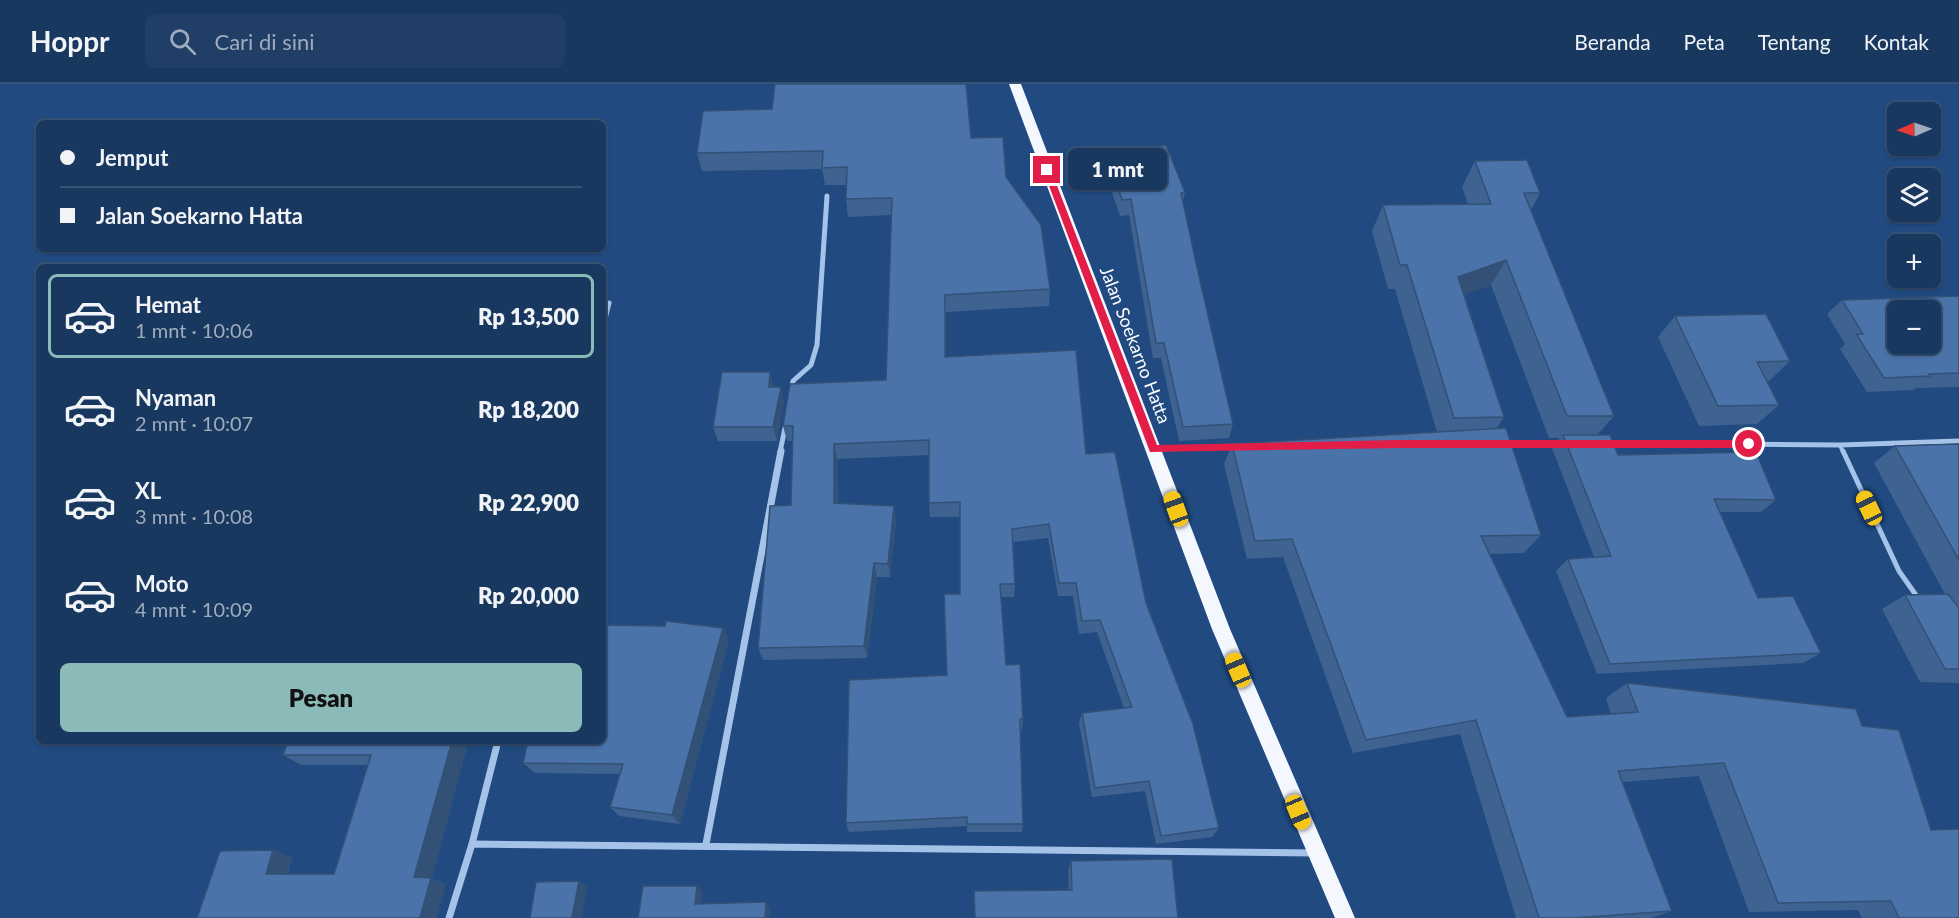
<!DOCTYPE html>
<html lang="id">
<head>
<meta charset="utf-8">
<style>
	body { margin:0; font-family:Lato,sans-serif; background:#213f66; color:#f1f3f6; height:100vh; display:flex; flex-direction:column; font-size:22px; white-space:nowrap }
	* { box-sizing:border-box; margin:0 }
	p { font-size:20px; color:#9facbd }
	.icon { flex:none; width:33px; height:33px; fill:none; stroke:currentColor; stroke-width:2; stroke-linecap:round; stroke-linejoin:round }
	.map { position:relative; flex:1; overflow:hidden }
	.drawer { position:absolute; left:36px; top:180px; width:570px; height:480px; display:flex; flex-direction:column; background:#183860; border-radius:9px; box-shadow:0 2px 4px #0004,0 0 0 2px #365275 }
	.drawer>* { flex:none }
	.banner { position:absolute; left:36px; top:36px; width:570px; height:132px; border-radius:9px; box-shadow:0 2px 4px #0004,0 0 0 2px #365275; display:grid; align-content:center; height:132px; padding:0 24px; background:#183860 }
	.needle { width:39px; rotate:268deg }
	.tools { position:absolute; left:1887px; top:18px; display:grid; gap:12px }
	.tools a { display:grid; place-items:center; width:54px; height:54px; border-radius:9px; background:#183860; box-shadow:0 2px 4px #0004,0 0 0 2px #365275; font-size:30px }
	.end { position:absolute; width:27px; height:27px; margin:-14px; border:8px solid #e11d48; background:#fff; box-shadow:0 0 0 3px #fff }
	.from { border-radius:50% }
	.bubble { position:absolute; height:42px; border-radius:9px; background:#183860; box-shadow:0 2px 4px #0004,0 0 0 2px #365275; font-size:20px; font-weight:800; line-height:42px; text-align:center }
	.car { position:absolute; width:18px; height:36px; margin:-18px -9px; border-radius:8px; box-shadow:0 0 4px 2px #0007; background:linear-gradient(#f5c518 24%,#345 0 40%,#f5c518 0 76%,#345 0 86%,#f5c518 0) }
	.banner b { display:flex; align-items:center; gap:21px; height:57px; font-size:22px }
	.banner b+b { border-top:2px solid #365275 }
	.banner i { width:15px; height:15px; background:#f1f3f6 }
	ul { padding:10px 0 0; list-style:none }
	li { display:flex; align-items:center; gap:18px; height:84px; margin:0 12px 9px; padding:0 12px; border:3px solid transparent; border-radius:9px }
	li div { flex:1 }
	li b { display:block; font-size:22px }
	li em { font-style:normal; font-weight:800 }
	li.current { border-color:#8bbbb9 }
	li>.icon { width:54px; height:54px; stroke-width:1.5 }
	.cta { display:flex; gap:12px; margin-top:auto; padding:12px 24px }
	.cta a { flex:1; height:69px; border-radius:9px; background:#8bbbb9; color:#111; font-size:24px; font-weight:800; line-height:69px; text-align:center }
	header { display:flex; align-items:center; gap:36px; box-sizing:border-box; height:84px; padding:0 30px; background:#183860; border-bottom:2px solid #365275 }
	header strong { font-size:28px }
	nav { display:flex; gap:33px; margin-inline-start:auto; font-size:21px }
	.search { width:420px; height:54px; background:#213f66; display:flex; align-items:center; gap:15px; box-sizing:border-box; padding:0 21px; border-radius:9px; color:#9facbd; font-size:22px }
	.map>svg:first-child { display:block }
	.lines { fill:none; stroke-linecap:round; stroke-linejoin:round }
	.service-far1 { stroke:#a5c3e8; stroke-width:4 }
	.service { stroke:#a5c3e8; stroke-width:5 }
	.minor-far1 { stroke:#a5c3e8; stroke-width:5 }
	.minor { stroke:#a5c3e8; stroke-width:7 }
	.trunk { fill:#f4f8fe; fill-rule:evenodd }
	.wall { fill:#3f6391 }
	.shaded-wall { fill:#335076 }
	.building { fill:#4973a9; stroke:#335076; stroke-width:1.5; fill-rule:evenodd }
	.route { fill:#e11d48 }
	.labels { text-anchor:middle; stroke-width:4.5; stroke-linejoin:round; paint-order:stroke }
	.street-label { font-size:18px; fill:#fff; stroke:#204a80 }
</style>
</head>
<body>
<header>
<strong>Hoppr</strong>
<div class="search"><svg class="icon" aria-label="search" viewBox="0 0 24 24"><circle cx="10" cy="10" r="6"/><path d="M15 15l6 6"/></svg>Cari di sini</div>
<nav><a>Beranda</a><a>Peta</a><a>Tentang</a><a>Kontak</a></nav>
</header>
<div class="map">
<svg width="1959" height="834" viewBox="0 0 1959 834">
	<rect width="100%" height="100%" fill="#204a80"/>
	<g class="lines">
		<path class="service-far1" d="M 1840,361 L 1843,368"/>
		<path class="service" d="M 1843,367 L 1899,487 L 1918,514"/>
		<g class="minor-far1">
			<path d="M 603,243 L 609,219"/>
			<path d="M 791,309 L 793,297 L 811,281 L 817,261 L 827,112"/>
			<path d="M 1504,359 L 1562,359"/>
			<path d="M 1606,359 L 1840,361 L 1959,357"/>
			<path d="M 1154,365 L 1239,363"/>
			<path d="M 780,368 L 786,339"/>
		</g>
		<g class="minor">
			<path d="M 472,760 L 498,657"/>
			<path d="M 706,760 L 781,367"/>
			<path d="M 449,834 L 472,760 L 1314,769"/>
		</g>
		<path class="trunk" d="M 1009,0 L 1021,0 L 1230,545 L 1355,834 L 1335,834 L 1212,545 Z"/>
	</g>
	<g class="wall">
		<path d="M 772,25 L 971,54 L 1006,93 L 1050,205 L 1049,222 L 946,228 L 946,273 L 1086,370 L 1146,519 L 1219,744 L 1212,753 L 1156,760 L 1145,707 L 1092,713 L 1079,639 L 1082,629 L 1124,624 L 1097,548 L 1079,550 L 1073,512 L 1058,512 L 1048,454 L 1013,458 L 1015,500 L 1014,513 L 1001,513 L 1006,581 L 1023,635 L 1022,646 L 1020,646 L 1023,740 L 1022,748 L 967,748 L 967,742 L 849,748 L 846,739 L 947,591 L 960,510 L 960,433 L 930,433 L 929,419 L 929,371 L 837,375 L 838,420 L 896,436 L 890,493 L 877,493 L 867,574 L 763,576 L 758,564 L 791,421 L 792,357 L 787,357 L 783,342 L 886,296 L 892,131 L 848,133 L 846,115 L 846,101 L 825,101 L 822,85 L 702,87 L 697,69 Z"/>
		<path d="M 1106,68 L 1185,108 L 1183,118 L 1196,179 L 1233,340 L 1229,354 L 1179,357 L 1161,274 L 1153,274 L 1129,131 L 1120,132 L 1104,85 Z"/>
		<path d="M 1475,77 L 1540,109 L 1531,126 L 1614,332 L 1597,351 L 1618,371 L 1776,416 L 1761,428 L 1719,428 L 1758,514 L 1821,569 L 1803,579 L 1597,590 L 1556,487 L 1568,475 L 1594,473 L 1552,364 L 1560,354 L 1549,354 L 1491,201 L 1464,210 L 1504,333 L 1496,345 L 1541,451 L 1524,469 L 1489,470 L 1567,633 L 1611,630 L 1606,614 L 1627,599 L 1862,642 L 1959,834 L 1862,834 L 1858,826 L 1749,828 L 1699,692 L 1623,698 L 1672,827 L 1651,834 L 1516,834 L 1460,650 L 1353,669 L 1283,473 L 1247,475 L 1224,380 L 1232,360 L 1437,348 L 1395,205 L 1388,205 L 1372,147 L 1383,121 L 1468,120 L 1462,103 Z"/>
		<path d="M 1959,212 L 1959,303 L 1916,304 L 1913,306 L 1867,308 L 1840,265 L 1845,260 L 1827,230 L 1842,216 Z"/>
		<path d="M 1675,232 L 1790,277 L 1769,297 L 1767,297 L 1779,321 L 1757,340 L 1699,342 L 1658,253 Z"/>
		<path d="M 774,303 L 784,317 L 777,357 L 718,357 L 713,343 Z"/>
		<path d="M 1959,360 L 1959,599 L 1920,598 L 1882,525 L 1905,511 L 1945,510 L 1874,379 L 1895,362 Z"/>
		<path d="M 723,544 L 729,556 L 680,740 L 619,732 L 610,723 L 620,690 L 535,689 L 523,679 L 528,658 L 504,658 L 503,657 L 603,657 Z"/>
		<path d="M 288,657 L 493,657 L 492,658 L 468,658 L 432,794 L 446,801 L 197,834 L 273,766 L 292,774 L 288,790 L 334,790 L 368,681 L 301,681 L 283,671 Z"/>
		<path d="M 1071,777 L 1178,834 L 1069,806 L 1068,786 Z"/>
	</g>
	<g class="shaded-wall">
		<path d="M 1506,176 L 1491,201 L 1444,217 L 1458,193 Z"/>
		<path d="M 770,288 L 774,303 L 769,303 Z"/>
		<path d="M 781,303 L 784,317 L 777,357 L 773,343 Z"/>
		<path d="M 834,360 L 837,375 L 838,434 L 834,419 Z"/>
		<path d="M 894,422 L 896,436 L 890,493 L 888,480 Z"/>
		<path d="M 874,479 L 877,493 L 867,574 L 864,562 Z"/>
		<path d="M 723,544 L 729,556 L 680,740 L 672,731 Z"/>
		<path d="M 452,657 L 467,657 L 468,658 L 432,794 L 446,801 L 437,834 L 420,834 L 414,793 Z"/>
		<path d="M 273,766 L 292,774 L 285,797 L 266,790 Z"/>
		<path d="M 579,797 L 587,803 L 582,834 L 572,834 Z"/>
		<path d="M 697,802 L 703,808 L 701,825 L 695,820 Z"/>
		<path d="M 766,818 L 770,823 L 770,834 L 765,834 Z"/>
	</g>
	<g class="building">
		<path d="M 775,0 L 966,0 L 971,54 L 1003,53 L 1006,93 L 1041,141 L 1050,205 L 945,211 L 945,273 L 1076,266 L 1086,370 L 1115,368 L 1146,519 L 1193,640 L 1219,744 L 1161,752 L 1149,697 L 1095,704 L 1082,629 L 1132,623 L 1100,536 L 1082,537 L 1076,499 L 1059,499 L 1049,440 L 1012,445 L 1015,500 L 1000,500 L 1006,581 L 1020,580 L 1023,635 L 1020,635 L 1023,740 L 967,740 L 967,733 L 846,739 L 849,596 L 947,591 L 944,510 L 960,510 L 960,418 L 929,419 L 929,356 L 834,360 L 834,419 L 894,422 L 888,480 L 874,479 L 864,562 L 758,564 L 770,422 L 791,421 L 793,342 L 783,342 L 790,300 L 886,296 L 892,114 L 846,115 L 847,83 L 822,84 L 823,67 L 697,69 L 703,27 L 772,25 Z"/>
		<path d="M 1166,61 L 1185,108 L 1181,109 L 1196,179 L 1233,340 L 1183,343 L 1164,259 L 1156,259 L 1131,115 L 1122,116 L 1106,68 Z"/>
		<path d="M 1527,76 L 1540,109 L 1524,109 L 1614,332 L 1567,332 L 1506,176 L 1458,193 L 1504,333 L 1454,334 L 1407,181 L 1400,181 L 1383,121 L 1491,120 L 1475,77 Z"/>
		<path d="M 1959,212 L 1959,289 L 1929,290 L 1930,292 L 1884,294 L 1856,250 L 1863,250 L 1842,216 ZM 1898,226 L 1930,226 L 1930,260 L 1898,260 Z"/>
		<path d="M 1766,230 L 1790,277 L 1757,278 L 1779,321 L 1718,322 L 1675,232 Z"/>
		<path d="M 722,288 L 770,288 L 769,303 L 781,303 L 773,343 L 713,343 Z"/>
		<path d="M 1506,344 L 1541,451 L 1481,452 L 1567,633 L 1638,628 L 1627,599 L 1856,625 L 1862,642 L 1899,646 L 1931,746 L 1959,745 L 1959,834 L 1899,834 L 1891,817 L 1778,819 L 1724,679 L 1618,687 L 1672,827 L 1574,834 L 1539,834 L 1476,636 L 1366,656 L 1292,455 L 1255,457 L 1232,360 Z"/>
		<path d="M 1563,351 L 1610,351 L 1618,371 L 1756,368 L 1776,416 L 1714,415 L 1758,514 L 1793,512 L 1821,569 L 1610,580 L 1568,475 L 1611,472 Z"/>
		<path d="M 1959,360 L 1959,476 L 1895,362 Z"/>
		<path d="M 1948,510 L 1959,524 L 1959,585 L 1945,585 L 1905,511 Z"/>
		<path d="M 666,537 L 723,544 L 672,731 L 610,723 L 623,680 L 523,679 L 528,657 L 603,657 L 603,541 L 665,542 Z"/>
		<path d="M 288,657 L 452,657 L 414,793 L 431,794 L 420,834 L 197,834 L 220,767 L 273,766 L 266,790 L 334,790 L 371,671 L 283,671 Z"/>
		<path d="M 1172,775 L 1178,834 L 975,834 L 974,807 L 1072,806 L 1071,777 Z"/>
		<path d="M 579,797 L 572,834 L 530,834 L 536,798 Z"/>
		<path d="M 643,802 L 697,802 L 695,820 L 766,818 L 765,834 L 638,834 Z"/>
	</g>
	<path class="route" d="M 1047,83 L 1051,86 L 1157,361 L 1400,356 L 1749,356 L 1754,360 L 1749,364 L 1400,364 L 1150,368 L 1043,86 Z"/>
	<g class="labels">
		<g class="street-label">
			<text transform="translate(1135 261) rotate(69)" y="6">Jalan Soekarno Hatta</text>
		</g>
	</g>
</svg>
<div class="tools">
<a><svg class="needle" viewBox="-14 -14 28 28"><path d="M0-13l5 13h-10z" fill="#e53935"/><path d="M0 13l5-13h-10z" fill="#9facbd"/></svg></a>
<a><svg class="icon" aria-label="layers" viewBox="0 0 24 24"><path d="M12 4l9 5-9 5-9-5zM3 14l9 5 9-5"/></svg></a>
<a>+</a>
<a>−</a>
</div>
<i class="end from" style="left:1749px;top:360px"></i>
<i class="end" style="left:1047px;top:86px"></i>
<div class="bubble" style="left:1068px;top:64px;width:99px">1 mnt</div>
<i class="car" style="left:1869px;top:424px;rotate:335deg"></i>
<i class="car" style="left:1176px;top:425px;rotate:340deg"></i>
<i class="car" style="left:1238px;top:586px;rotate:337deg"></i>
<i class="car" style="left:1298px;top:728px;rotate:157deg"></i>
<div class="banner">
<b><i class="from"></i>Jemput</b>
<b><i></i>Jalan Soekarno Hatta</b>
</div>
<section class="drawer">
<ul>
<li class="current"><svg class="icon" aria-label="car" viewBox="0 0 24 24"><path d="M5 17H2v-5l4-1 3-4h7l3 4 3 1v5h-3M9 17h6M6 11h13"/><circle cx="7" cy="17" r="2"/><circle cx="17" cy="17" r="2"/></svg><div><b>Hemat</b><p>1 mnt · 10:06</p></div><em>Rp 13,500</em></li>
<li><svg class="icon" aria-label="car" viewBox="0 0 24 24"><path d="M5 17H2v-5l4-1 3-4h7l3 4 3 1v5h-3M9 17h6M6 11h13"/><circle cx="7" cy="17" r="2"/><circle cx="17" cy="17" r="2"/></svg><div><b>Nyaman</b><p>2 mnt · 10:07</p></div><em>Rp 18,200</em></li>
<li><svg class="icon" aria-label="car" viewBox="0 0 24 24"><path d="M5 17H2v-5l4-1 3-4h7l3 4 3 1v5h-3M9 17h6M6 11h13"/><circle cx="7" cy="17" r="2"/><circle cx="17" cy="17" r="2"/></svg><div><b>XL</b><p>3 mnt · 10:08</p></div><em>Rp 22,900</em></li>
<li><svg class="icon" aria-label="car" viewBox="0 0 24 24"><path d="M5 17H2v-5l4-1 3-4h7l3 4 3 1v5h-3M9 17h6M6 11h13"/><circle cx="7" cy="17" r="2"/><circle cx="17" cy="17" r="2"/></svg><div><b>Moto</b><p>4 mnt · 10:09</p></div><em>Rp 20,000</em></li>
</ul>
<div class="cta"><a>Pesan</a></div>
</section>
</div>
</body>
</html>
